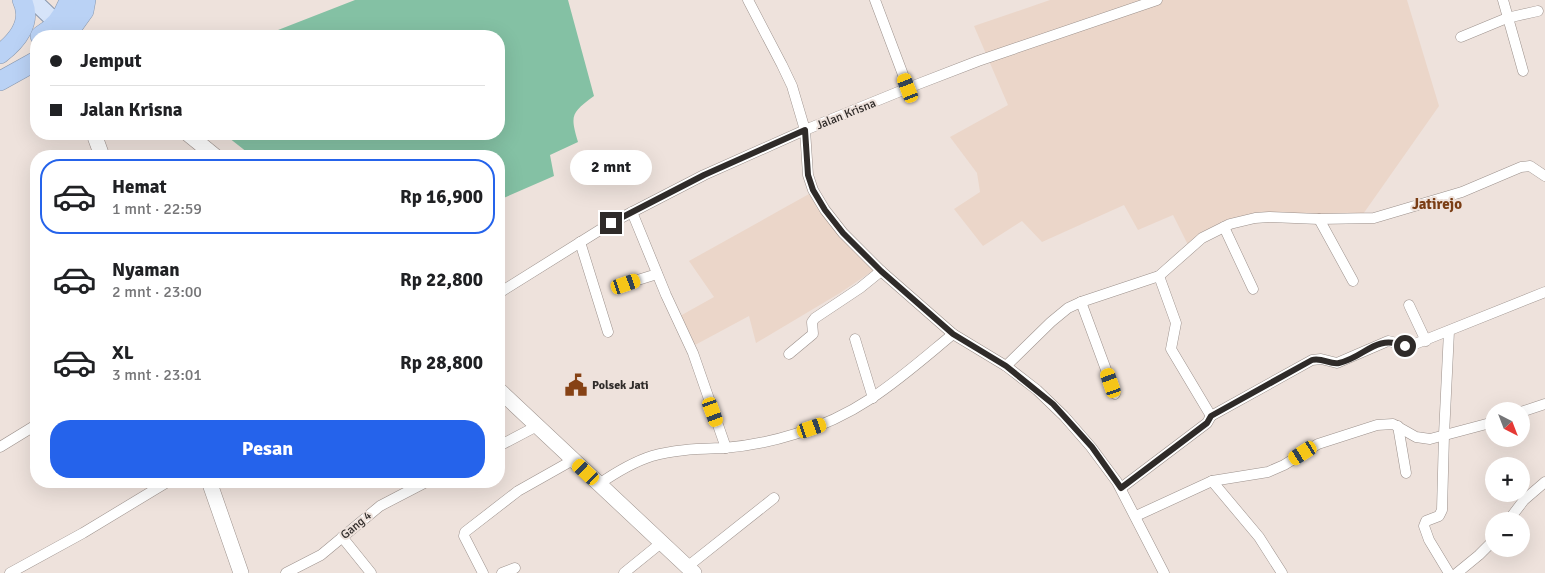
<!DOCTYPE html>
<html lang="id">
<head>
<meta charset="utf-8">
<style>
	body { margin:0; font-family:Signika,sans-serif; background:#f6f6f6; color:#202124; height:100vh; display:flex; flex-direction:column; font-size:19px; white-space:nowrap }
	* { box-sizing:border-box; margin:0 }
	p { font-size:16px; color:#757577 }
	.icon { flex:none; width:28px; height:28px; fill:none; stroke:currentColor; stroke-width:2; stroke-linecap:round; stroke-linejoin:round }
	.map { position:relative; flex:1; overflow:hidden }
	.drawer { position:absolute; left:30px; top:150px; width:475px; height:338px; display:flex; flex-direction:column; background:#fff; border-radius:20px; box-shadow:0 5px 20px #0002 }
	.drawer>* { flex:none }
	.top-card { position:absolute; left:30px; top:30px; width:475px; height:110px; border-radius:20px; box-shadow:0 5px 20px #0002; display:grid; align-content:center; height:110px; padding:0 20px; background:#fff }
	.needle { width:32px; rotate:138deg }
	.controls { position:absolute; left:1485px; top:402px; display:grid; gap:10px }
	.controls a { display:grid; place-items:center; width:45px; height:45px; border-radius:50%; background:#fff; box-shadow:0 5px 20px #0002; font-size:25px }
	.end { position:absolute; width:22px; height:22px; margin:-11px; border:6px solid #2f2b29; background:#fff; box-shadow:0 0 0 2px #fff }
	.from { border-radius:50% }
	.bubble { position:absolute; height:35px; border-radius:18px; background:#fff; box-shadow:0 5px 20px #0002; font-size:16px; font-weight:700; line-height:35px; text-align:center }
	.car { position:absolute; width:15px; height:30px; margin:-15px -8px; border-radius:6px; box-shadow:0 0 4px 1px #0007; background:linear-gradient(#f5c518 24%,#345 0 40%,#f5c518 0 76%,#345 0 86%,#f5c518 0) }
	.top-card b { display:flex; align-items:center; gap:18px; height:48px; font-size:19px }
	.top-card b+b { border-top:1px solid #e0e0e0 }
	.top-card i { width:12px; height:12px; background:#202124 }
	ul { padding:9px 0 0; list-style:none }
	li { display:flex; align-items:center; gap:15px; height:75px; margin:0 10px 8px; padding:0 10px; border:2px solid transparent; border-radius:20px }
	li div { flex:1 }
	li b { display:block; font-size:19px }
	li em { font-style:normal; font-weight:700 }
	li.active { border-color:#2563eb }
	li>.icon { width:45px; height:45px; stroke-width:1.5 }
	.primary-button { display:flex; gap:10px; margin-top:auto; padding:10px 20px }
	.primary-button a { flex:1; height:58px; border-radius:20px; background:#2563eb; color:#fff; font-size:20px; font-weight:700; line-height:58px; text-align:center }
	.map>svg:first-child { display:block }
	.industrial { fill:#ebd6c9 }
	.green { fill:#84c1a4 }
	.lines { fill:none; stroke-linecap:round; stroke-linejoin:round }
	.street-casing { stroke:#9c918c; stroke-width:11 }
	.secondary-casing { stroke:#9c918c; stroke-width:16 }
	.primary-casing { stroke:#8998ae; stroke-width:18 }
	.highway-casing { stroke:#8998ae; stroke-width:20 }
	.street { stroke:#fff; stroke-width:10 }
	.secondary { stroke:#fff; stroke-width:15 }
	.primary { stroke:#d6e4f9; stroke-width:16 }
	.highway { stroke:#bad2f5; stroke-width:19 }
	.route { stroke:#2f2b29; stroke-width:6 }
	.labels { text-anchor:middle; stroke-width:4; stroke-linejoin:round; paint-order:stroke }
	.street-label { font-size:12px; fill:#2f2b29; stroke:#eee2dc }
	.poi-label { font-size:12px; font-weight:bold; fill:#2f2b29; stroke:#eee2dc; text-anchor:start }
	.quarter-label { font-size:15px; font-weight:bold; fill:#7a3d14; stroke:#eee2dc }
</style>
</head>
<body>
<div class="map">
<svg width="1545" height="573" viewBox="0 0 1545 573">
	<rect width="100%" height="100%" fill="#eee2dc"/>
	<g class="industrial">
		<path d="M 1050,0 L 1407,0 L 1439,106 L 1361,217 L 1256,216 L 1189,247 L 1173,215 L 1138,230 L 1124,205 L 1042,242 L 1022,221 L 983,246 L 954,209 L 980,192 L 977,173 L 950,137 L 1008,105 L 974,26 Z"/>
		<path d="M 809,194 L 821,213 L 874,270 L 840,293 L 756,343 L 749,316 L 695,345 L 680,316 L 714,297 L 689,261 Z"/>
	</g>
	<path class="green" d="M 355,0 L 568,0 L 594,96 C 571,113 570,115 578,142 L 550,155 L 554,176 L 499,200 L 499,156 L 252,156 L 224,134 L 499,134 L 499,36 L 279,36 L 278,30 Z"/>
	<g class="lines">
		<defs>
			<g id="street">
				<path d="M 748,0 L 782,65 L 792,86 L 805,130 L 808,175 L 813,190 L 825,210 L 843,233 L 881,271 L 953,334 L 1006,366 L 1037,390 L 1064,416 L 1091,447 L 1117,482 L 1164,573"/>
				<path d="M 875,0 L 908,88"/>
				<path d="M 1503,0 L 1523,71"/>
				<path d="M 1461,37 L 1507,18 L 1538,11"/>
				<path d="M 632,212 L 666,295 L 693,353 L 726,448"/>
				<path d="M 1319,219 L 1353,281"/>
				<path d="M 1224,227 L 1253,289"/>
				<path d="M 580,242 L 608,332"/>
				<path d="M 1159,276 L 1176,323 L 1171,349 L 1211,416 L 1312,360 L 1321,359 L 1337,363 L 1388,341 L 1410,346 L 1545,292"/>
				<path d="M 625,284 L 657,274"/>
				<path d="M 499,293 L 611,223 L 704,175 L 805,130 L 908,88 L 978,61 L 1157,0"/>
				<path d="M 1081,302 L 1115,394"/>
				<path d="M 1409,305 L 1426,341"/>
				<path d="M 855,339 L 873,398"/>
				<path d="M 789,354 L 813,334 L 812,322 L 815,318 L 860,288 L 881,271"/>
				<path d="M 1006,366 L 1051,322 L 1068,308 L 1081,302 L 1159,276 L 1202,238 L 1230,224 L 1255,218 L 1269,217 L 1319,219 L 1374,218 L 1462,192 L 1521,167 L 1530,166 L 1545,176"/>
				<path d="M 1521,412 L 1545,404"/>
				<path d="M 1398,426 L 1406,473"/>
				<path d="M 499,446 L 537,426"/>
				<path d="M 0,447 L 36,425"/>
				<path d="M 1212,481 L 1259,537 L 1282,573"/>
				<path d="M 599,484 C 615,473 633,462 652,456 C 676,449 700,449 724,448 C 747,446 773,441 795,434 C 862,414 901,377 953,334"/>
				<path d="M 1121,488 L 1207,423 L 1211,416"/>
				<path d="M 1136,516 L 1212,481 L 1268,472 L 1284,465 L 1318,444 L 1377,425 L 1393,424 L 1416,437 L 1430,439 L 1494,422"/>
				<path d="M 1508,521 L 1524,500 L 1545,482"/>
				<path d="M 342,537 L 371,573"/>
				<path d="M 687,567 L 774,498"/>
				<path d="M 10,573 L 83,533 L 169,481"/>
				<path d="M 286,573 L 321,555 L 380,506 L 428,481"/>
				<path d="M 483,573 L 464,536 L 465,532 L 518,491 L 573,460"/>
				<path d="M 502,573 L 515,568"/>
				<path d="M 624,573 L 661,543"/>
				<path d="M 1449,573 L 1429,540 L 1424,526 L 1426,521 L 1439,516 L 1442,510 L 1444,435 L 1449,331"/>
				<path d="M 1457,573 L 1479,555 L 1494,540"/>
			</g>
			<g id="secondary">
				<path d="M 94,134 L 102,156"/>
				<path d="M 188,134 L 215,156"/>
				<path d="M 499,390 L 694,573"/>
				<path d="M 209,481 L 241,573"/>
			</g>
			<path id="primary" d="M 33,0 L 57,23"/>
			<g id="highway">
				<path d="M 40,36 C 55,27 64,16 69,0"/>
				<path d="M 66,36 L 84,11 L 86,0"/>
				<path d="M 0,54 C 17,41 33,22 22,0"/>
				<path d="M 0,81 L 36,61"/>
			</g>
		</defs>
		<use href="#street" class="street-casing"/>
		<use href="#secondary" class="secondary-casing"/>
		<use href="#primary" class="primary-casing"/>
		<use href="#highway" class="highway-casing"/>
		<use href="#street" class="street"/>
		<use href="#secondary" class="secondary"/>
		<use href="#primary" class="primary"/>
		<use href="#highway" class="highway"/>
	</g>
	<g class="lines">
		<path class="route" d="M 611,223 L 704,175 L 805,130 L 808,175 L 813,190 L 825,210 L 843,233 L 881,271 L 953,334 L 1006,366 L 1053,404 L 1092,447 L 1121,488 L 1207,423 L 1211,416 L 1312,360 C 1322,357 1330,365 1339,363 C 1366,357 1374,334 1405,346"/>
	</g>
	<defs>
		<symbol id="civic-bare" viewBox="-9 -9 18 18"><path d="M-.6-6.5H3V-4.5H.6V-3L4-1V1h2V6H-6V1h2V-1L-.6-3ZM-1.2 2.5V6h2.4V2.5Z" fill="#864215" stroke="#eee2dc" stroke-width="2.5" paint-order="stroke"/></symbol>
	</defs>
	<g fill-rule="evenodd">
		<use href="#civic-bare" x="560" y="369" width="32" height="32"/>
	</g>
	<g class="labels">
		<g class="street-label">
			<text transform="translate(846 114) rotate(-22)" y="4">Jalan Krisna</text>
			<text transform="translate(356 525) rotate(-40)" y="4">Gang 4</text>
		</g>
		<g class="poi-label">
			<text x="592" y="389">Polsek Jati</text>
		</g>
		<g class="quarter-label">
			<text x="1437" y="209">Jatirejo</text>
		</g>
	</g>
</svg>
<div class="controls">
<a><svg class="needle" viewBox="-14 -14 28 28"><path d="M0-13l5 13h-10z" fill="#e53935"/><path d="M0 13l5-13h-10z" fill="#757577"/></svg></a>
<a>+</a>
<a>−</a>
</div>
<i class="end from" style="left:1405px;top:346px"></i>
<i class="end" style="left:611px;top:223px"></i>
<div class="bubble" style="left:570px;top:150px;width:82px">2 mnt</div>
<i class="car" style="left:908px;top:88px;rotate:339deg"></i>
<i class="car" style="left:626px;top:284px;rotate:71deg"></i>
<i class="car" style="left:1111px;top:383px;rotate:341deg"></i>
<i class="car" style="left:713px;top:412px;rotate:160deg"></i>
<i class="car" style="left:812px;top:428px;rotate:71deg"></i>
<i class="car" style="left:1303px;top:453px;rotate:237deg"></i>
<i class="car" style="left:586px;top:472px;rotate:313deg"></i>
<div class="top-card">
<b><i class="from"></i>Jemput</b>
<b><i></i>Jalan Krisna</b>
</div>
<section class="drawer">
<ul>
<li class="active"><svg class="icon" aria-label="car" viewBox="0 0 24 24"><path d="M5 17H2v-5l4-1 3-4h7l3 4 3 1v5h-3M9 17h6M6 11h13"/><circle cx="7" cy="17" r="2"/><circle cx="17" cy="17" r="2"/></svg><div><b>Hemat</b><p>1 mnt · 22:59</p></div><em>Rp 16,900</em></li>
<li><svg class="icon" aria-label="car" viewBox="0 0 24 24"><path d="M5 17H2v-5l4-1 3-4h7l3 4 3 1v5h-3M9 17h6M6 11h13"/><circle cx="7" cy="17" r="2"/><circle cx="17" cy="17" r="2"/></svg><div><b>Nyaman</b><p>2 mnt · 23:00</p></div><em>Rp 22,800</em></li>
<li><svg class="icon" aria-label="car" viewBox="0 0 24 24"><path d="M5 17H2v-5l4-1 3-4h7l3 4 3 1v5h-3M9 17h6M6 11h13"/><circle cx="7" cy="17" r="2"/><circle cx="17" cy="17" r="2"/></svg><div><b>XL</b><p>3 mnt · 23:01</p></div><em>Rp 28,800</em></li>
</ul>
<div class="primary-button"><a>Pesan</a></div>
</section>
</div>
</body>
</html>
